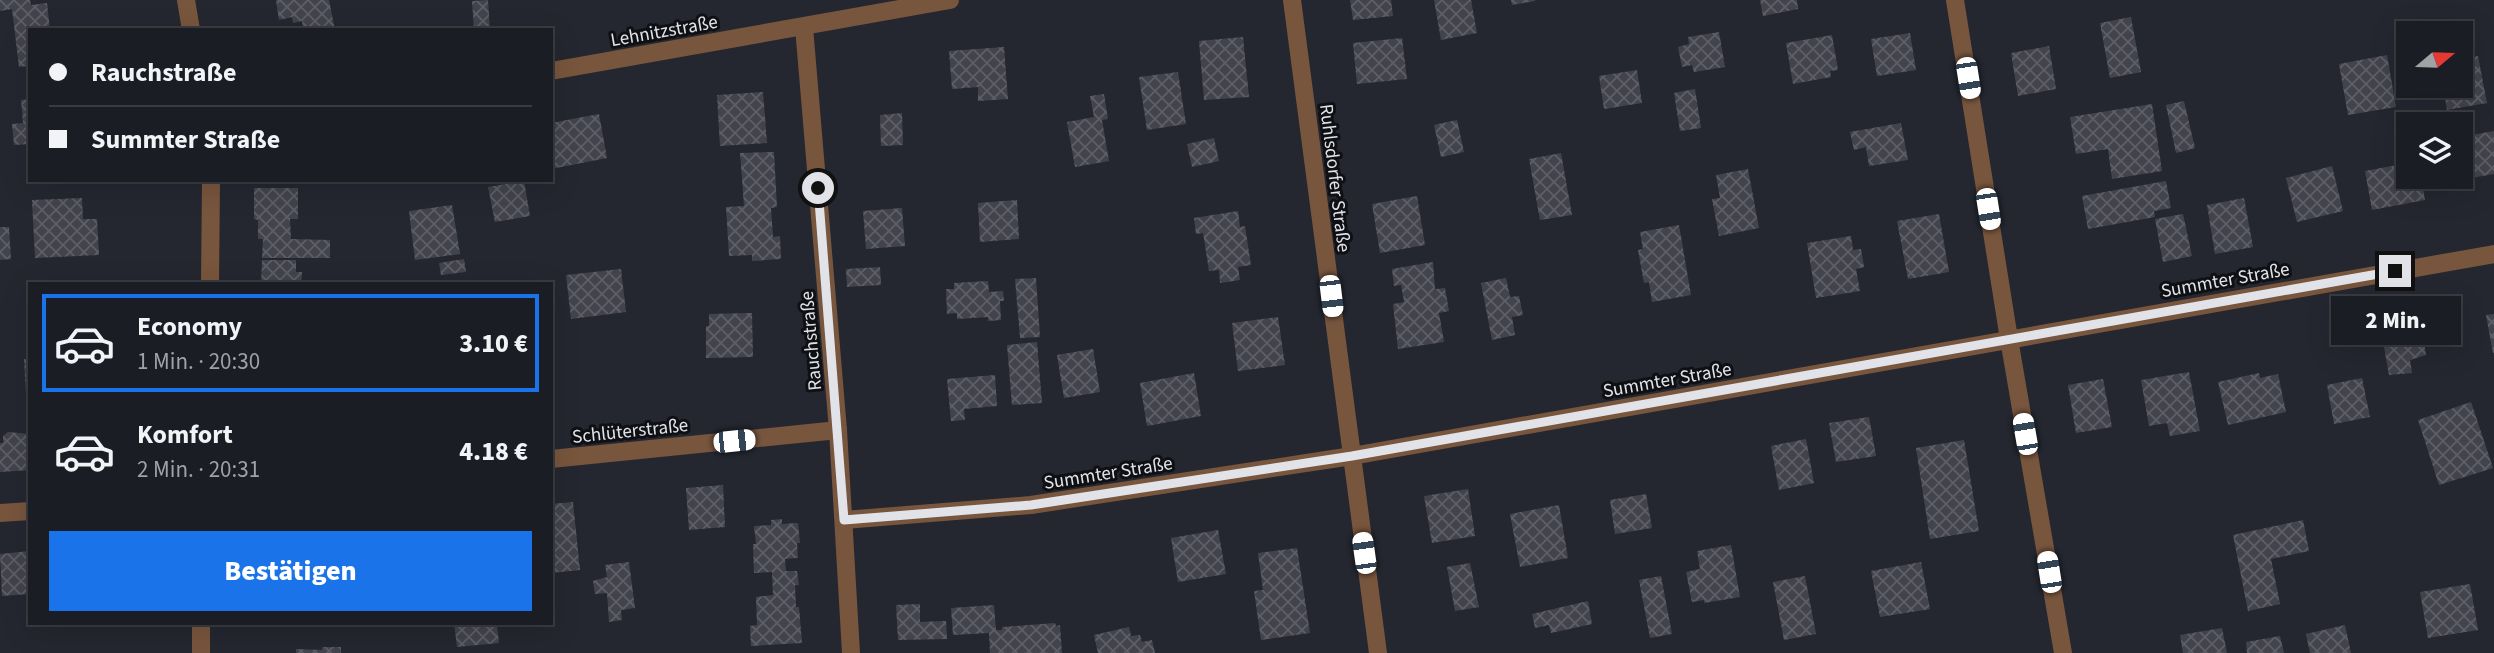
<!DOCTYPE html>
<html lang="de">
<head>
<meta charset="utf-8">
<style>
	body { margin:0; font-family:"Source Sans 3",sans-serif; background:#282a31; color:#f1f3f6; height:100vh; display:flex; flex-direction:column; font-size:26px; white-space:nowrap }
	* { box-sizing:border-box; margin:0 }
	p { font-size:23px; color:#a0a2a6 }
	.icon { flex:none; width:38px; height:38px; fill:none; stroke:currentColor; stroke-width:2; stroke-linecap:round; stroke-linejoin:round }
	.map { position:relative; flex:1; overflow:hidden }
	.details { position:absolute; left:28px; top:282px; width:525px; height:343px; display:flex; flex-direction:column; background:#1b1d24; border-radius:0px; box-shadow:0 7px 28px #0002,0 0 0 2px #393b41 }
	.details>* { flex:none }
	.banner { position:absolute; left:28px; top:28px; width:525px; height:154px; border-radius:0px; box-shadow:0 7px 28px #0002,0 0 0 2px #393b41; display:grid; align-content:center; height:154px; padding:0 21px; background:#1b1d24 }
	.needle { width:46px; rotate:71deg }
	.controls { position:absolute; left:2396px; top:21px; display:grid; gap:14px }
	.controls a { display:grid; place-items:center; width:77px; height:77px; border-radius:0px; background:#1b1d24; box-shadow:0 7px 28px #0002,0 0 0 2px #393b41; font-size:35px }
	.end { position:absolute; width:32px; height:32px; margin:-16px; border:9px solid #e1e3e9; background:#111; box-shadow:0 0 0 4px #111 }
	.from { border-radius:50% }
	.bubble { position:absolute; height:49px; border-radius:0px; background:#1b1d24; box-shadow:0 7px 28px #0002,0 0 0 2px #393b41; font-size:23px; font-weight:800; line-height:49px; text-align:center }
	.car { position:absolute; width:21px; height:42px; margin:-21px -10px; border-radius:9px; box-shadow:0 0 5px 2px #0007; background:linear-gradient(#fff 24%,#345 0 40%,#fff 0 76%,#345 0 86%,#fff 0) }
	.banner b { display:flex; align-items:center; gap:24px; height:66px; font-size:26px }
	.banner b+b { border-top:2px solid #393b41 }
	.banner i { width:18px; height:18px; background:#f1f3f6 }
	ul { padding:12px 0 0; list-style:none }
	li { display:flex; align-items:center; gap:21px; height:98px; margin:0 14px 10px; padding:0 7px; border:4px solid transparent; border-radius:0px }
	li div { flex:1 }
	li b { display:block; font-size:26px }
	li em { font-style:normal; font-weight:800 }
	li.active { border-color:#1a73e8 }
	li>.icon { width:63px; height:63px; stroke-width:1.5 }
	.button { display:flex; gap:14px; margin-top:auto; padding:14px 21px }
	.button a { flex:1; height:80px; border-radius:0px; background:#1a73e8; color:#fff; font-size:28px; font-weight:800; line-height:80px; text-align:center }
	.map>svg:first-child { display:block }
	.building { fill:url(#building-cross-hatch) }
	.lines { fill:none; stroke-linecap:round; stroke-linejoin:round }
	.minor { stroke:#78553d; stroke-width:18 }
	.route { stroke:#e1e3e9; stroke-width:9 }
	.labels { text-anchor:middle; stroke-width:6; stroke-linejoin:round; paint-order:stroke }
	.street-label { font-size:19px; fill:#e1e3e9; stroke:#0f1014 }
</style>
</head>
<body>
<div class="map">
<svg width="2494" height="653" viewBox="0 0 2494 653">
	<defs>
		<pattern id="building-cross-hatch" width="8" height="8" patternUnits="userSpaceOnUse" patternTransform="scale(1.75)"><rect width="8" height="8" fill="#43434d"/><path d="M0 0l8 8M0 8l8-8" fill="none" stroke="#5e5e67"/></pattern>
	</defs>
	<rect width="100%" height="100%" fill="#242730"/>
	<g class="building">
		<path d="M 0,0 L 30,0 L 31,5 L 47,3 L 50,30 L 30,30 L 30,66 L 19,67 L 12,9 L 0,11 Z"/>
		<path d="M 276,0 L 329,0 L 335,30 L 303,30 L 302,21 L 293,23 L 292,17 L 279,20 Z"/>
		<path d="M 488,0 L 490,30 L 474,30 L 472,1 Z"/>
		<path d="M 1350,0 L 1391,0 L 1393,16 L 1353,20 Z"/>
		<path d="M 1434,0 L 1471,0 L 1477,33 L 1441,40 Z"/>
		<path d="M 1511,0 L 1535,0 L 1535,1 L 1512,5 Z"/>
		<path d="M 1760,0 L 1797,0 L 1798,9 L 1763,16 Z"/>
		<path d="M 2131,17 L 2141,72 L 2110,78 L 2100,23 Z"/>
		<path d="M 1719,32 L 1725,67 L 1694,72 L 1692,65 L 1682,67 L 1678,47 L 1689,44 L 1688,37 Z"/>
		<path d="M 1910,33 L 1916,70 L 1877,76 L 1871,39 Z"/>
		<path d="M 1832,35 L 1838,70 L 1830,71 L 1831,77 L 1793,84 L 1786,43 Z"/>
		<path d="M 1243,37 L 1249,97 L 1204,100 L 1199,41 Z"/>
		<path d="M 1402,38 L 1407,79 L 1357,84 L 1353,43 Z"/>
		<path d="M 2049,46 L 2056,89 L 2018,96 L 2011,53 Z"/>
		<path d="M 1004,47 L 1008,99 L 978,101 L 978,87 L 952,89 L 949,51 Z"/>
		<path d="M 2387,55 L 2396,107 L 2348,115 L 2339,64 Z"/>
		<path d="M 2478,56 L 2487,103 L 2447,110 L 2443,86 L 2460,86 L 2460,59 Z"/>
		<path d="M 1637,70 L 1642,103 L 1604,109 L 1599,76 Z"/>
		<path d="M 1178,72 L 1186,124 L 1147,130 L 1139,77 Z"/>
		<path d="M 1695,89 L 1701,128 L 1680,131 L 1674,93 Z"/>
		<path d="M 763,92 L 767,143 L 720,146 L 717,95 Z"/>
		<path d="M 1104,94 L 1108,119 L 1102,120 L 1109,161 L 1075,167 L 1067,122 L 1094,117 L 1090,96 Z"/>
		<path d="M 30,99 L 30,144 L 14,145 L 12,124 L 23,123 L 21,100 Z"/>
		<path d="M 2184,101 L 2195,148 L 2176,153 L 2166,105 Z"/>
		<path d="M 2152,104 L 2162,171 L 2112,179 L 2108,149 L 2076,154 L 2070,117 Z"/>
		<path d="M 902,113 L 903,145 L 881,146 L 880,115 Z"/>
		<path d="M 599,114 L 607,158 L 551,169 L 551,123 Z"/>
		<path d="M 1457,120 L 1464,152 L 1441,157 L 1434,125 Z"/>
		<path d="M 1901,123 L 1908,160 L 1869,166 L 1866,147 L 1854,150 L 1850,132 Z"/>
		<path d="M 2494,131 L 2494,174 L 2460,180 L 2460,137 Z"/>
		<path d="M 1214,138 L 1219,161 L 1192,167 L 1187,144 Z"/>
		<path d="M 774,152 L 777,207 L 771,208 L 773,237 L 780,236 L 781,259 L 752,261 L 752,255 L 729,256 L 726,207 L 744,206 L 740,153 Z"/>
		<path d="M 1561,153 L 1572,215 L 1540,220 L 1529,159 Z"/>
		<path d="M 2408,163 L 2408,177 L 2421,177 L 2425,200 L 2372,210 L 2365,171 Z"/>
		<path d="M 2332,166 L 2343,211 L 2297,222 L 2286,178 Z"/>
		<path d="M 1748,169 L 1759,228 L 1719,236 L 1712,199 L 1720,198 L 1716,175 Z"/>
		<path d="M 524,181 L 530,216 L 495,222 L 488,187 Z"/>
		<path d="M 2166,181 L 2171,208 L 2154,211 L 2155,217 L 2088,229 L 2082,196 Z"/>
		<path d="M 254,188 L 298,188 L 298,219 L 290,219 L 291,239 L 330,240 L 330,258 L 262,258 L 263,239 L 258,239 L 258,220 L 254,219 Z"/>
		<path d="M 1417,196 L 1425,245 L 1380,253 L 1372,204 Z"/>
		<path d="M 82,198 L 83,219 L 97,219 L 99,255 L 35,258 L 32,200 Z"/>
		<path d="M 2244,198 L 2253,247 L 2215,254 L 2207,205 Z"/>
		<path d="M 1017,200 L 1019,239 L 980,242 L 978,203 Z"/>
		<path d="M 452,205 L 460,254 L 415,260 L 409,211 Z"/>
		<path d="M 902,208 L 905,246 L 866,249 L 863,211 Z"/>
		<path d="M 1238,211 L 1240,227 L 1245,226 L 1251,265 L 1238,267 L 1240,280 L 1220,283 L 1219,270 L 1209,271 L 1203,233 L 1196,234 L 1194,218 Z"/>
		<path d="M 1939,214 L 1949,272 L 1908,279 L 1897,221 Z"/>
		<path d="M 2183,214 L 2192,256 L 2163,262 L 2155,219 Z"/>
		<path d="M 1679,225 L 1691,295 L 1652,302 L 1649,282 L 1644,283 L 1638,250 L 1643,249 L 1640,232 Z"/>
		<path d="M 0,227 L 9,227 L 11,259 L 0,260 Z"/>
		<path d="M 1851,236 L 1853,250 L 1861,249 L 1864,267 L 1856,269 L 1860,291 L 1816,298 L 1807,243 Z"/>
		<path d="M 464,259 L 466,272 L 441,275 L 439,263 Z"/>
		<path d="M 262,260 L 296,260 L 296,272 L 302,272 L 301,284 L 261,284 Z"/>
		<path d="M 1433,262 L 1435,289 L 1445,288 L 1449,311 L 1439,313 L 1444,342 L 1398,349 L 1393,304 L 1404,302 L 1401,285 L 1394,286 L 1392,269 Z"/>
		<path d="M 880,267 L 881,285 L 847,287 L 846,269 Z"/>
		<path d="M 621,269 L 626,312 L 571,319 L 566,275 Z"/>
		<path d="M 1036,278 L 1040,337 L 1020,338 L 1015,279 Z"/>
		<path d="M 1506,278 L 1510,297 L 1519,296 L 1523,315 L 1512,317 L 1515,335 L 1492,340 L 1481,283 Z"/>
		<path d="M 988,281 L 989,292 L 1003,291 L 1004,301 L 1000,301 L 1001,320 L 988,321 L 988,317 L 957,319 L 957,313 L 947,314 L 946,289 L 954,289 L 954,283 Z"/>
		<path d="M 752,313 L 753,357 L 706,358 L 706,326 L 709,326 L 709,314 Z"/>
		<path d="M 2494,314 L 2494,353 L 2493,353 L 2486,315 Z"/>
		<path d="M 1278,317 L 1285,365 L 1238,371 L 1232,323 Z"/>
		<path d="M 2421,322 L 2426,355 L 2410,360 L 2412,373 L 2389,375 L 2381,330 Z"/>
		<path d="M 1037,342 L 1042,403 L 1012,405 L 1007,345 Z"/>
		<path d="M 1093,349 L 1100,392 L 1064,398 L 1057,355 Z"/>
		<path d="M 24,359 L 30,359 L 30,392 L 26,393 Z"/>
		<path d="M 2189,372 L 2200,431 L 2170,436 L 2167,423 L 2149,426 L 2141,380 Z"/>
		<path d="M 1194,373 L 1201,416 L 1147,426 L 1140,383 Z"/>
		<path d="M 2259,373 L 2260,378 L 2278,374 L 2286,412 L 2228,425 L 2218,382 Z"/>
		<path d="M 995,375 L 997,406 L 964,409 L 965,420 L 951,421 L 947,379 Z"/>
		<path d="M 2362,378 L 2370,417 L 2334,424 L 2327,385 Z"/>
		<path d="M 2103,379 L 2112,427 L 2076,433 L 2068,385 Z"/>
		<path d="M 2471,402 L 2493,468 L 2439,485 L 2418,420 Z"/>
		<path d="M 1869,417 L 1876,456 L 1836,462 L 1829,423 Z"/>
		<path d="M 8,432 L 30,434 L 30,470 L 0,472 L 0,443 L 3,443 L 3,436 Z"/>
		<path d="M 1806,439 L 1814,483 L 1779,490 L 1771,446 Z"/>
		<path d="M 1964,440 L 1979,531 L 1930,539 L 1916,448 Z"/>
		<path d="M 723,485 L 725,527 L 689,530 L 686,488 Z"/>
		<path d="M 1468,489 L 1475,536 L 1432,543 L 1424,496 Z"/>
		<path d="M 1646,494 L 1652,528 L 1615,534 L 1610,500 Z"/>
		<path d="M 573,502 L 580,570 L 551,573 L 551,504 Z"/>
		<path d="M 1559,505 L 1568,558 L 1520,567 L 1510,514 Z"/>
		<path d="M 782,519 L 782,524 L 798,523 L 800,543 L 797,543 L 798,558 L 785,559 L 786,571 L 797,571 L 799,585 L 795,585 L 796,607 L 799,607 L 802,643 L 751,646 L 750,626 L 757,625 L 756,597 L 773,595 L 772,572 L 754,573 L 753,544 L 756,544 L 754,526 L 771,525 L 771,520 Z"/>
		<path d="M 2303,520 L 2309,551 L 2271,559 L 2280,604 L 2248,611 L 2233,535 Z"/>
		<path d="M 1218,530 L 1226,574 L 1178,582 L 1171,538 Z"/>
		<path d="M 1731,545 L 1740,597 L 1704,603 L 1704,600 L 1692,602 L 1686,572 L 1700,569 L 1697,551 Z"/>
		<path d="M 1297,548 L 1310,633 L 1261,640 L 1254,591 L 1263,590 L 1258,553 Z"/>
		<path d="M 30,551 L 30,594 L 2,596 L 0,554 Z"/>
		<path d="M 629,562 L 635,608 L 621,610 L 622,620 L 609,622 L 607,593 L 595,594 L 593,581 L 607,577 L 605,565 Z"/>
		<path d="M 1921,562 L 1930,609 L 1880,617 L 1871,571 Z"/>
		<path d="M 1470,563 L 1479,607 L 1455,611 L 1447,567 Z"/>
		<path d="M 1661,576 L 1672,634 L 1650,638 L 1639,580 Z"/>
		<path d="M 1805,576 L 1816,634 L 1784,640 L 1773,582 Z"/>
		<path d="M 2470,584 L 2478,630 L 2428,638 L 2420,592 Z"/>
		<path d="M 1588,601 L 1592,624 L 1551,633 L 1549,625 L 1535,628 L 1532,614 Z"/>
		<path d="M 920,604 L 920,622 L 946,621 L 947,639 L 898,640 L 896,605 Z"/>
		<path d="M 994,605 L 996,630 L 1002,630 L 1002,627 L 1055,623 L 1056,626 L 1060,625 L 1062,653 L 990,653 L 989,633 L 953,635 L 951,608 Z"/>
		<path d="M 454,623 L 506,623 L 506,624 L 497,626 L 499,643 L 457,647 Z"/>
		<path d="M 2345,625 L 2351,653 L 2310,653 L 2306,634 Z"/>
		<path d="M 1129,627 L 1131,636 L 1140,635 L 1142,642 L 1152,640 L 1155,653 L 1098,653 L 1094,635 Z"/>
		<path d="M 2222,628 L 2227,653 L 2183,653 L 2180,635 Z"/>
		<path d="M 2280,636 L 2284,653 L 2247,653 L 2246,642 Z"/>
		<path d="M 322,647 L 341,647 L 341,653 L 296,653 L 296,649 L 322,650 Z"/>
	</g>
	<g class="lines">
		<g class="minor">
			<path d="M 186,0 L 191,30"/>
			<path d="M 1292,0 L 1378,653"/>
			<path d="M 1955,0 L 2009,339 L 2063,653"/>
			<path d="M 804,27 L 838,430 L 851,653"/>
			<path d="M 551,71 L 950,0"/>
			<path d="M 210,284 L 211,180"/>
			<path d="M 551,459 L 838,430"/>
			<path d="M 0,513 L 30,511"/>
			<path d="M 844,520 L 1031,505 L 1352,456 L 2494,254"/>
			<path d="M 201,653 L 201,623"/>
		</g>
	</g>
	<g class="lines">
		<path class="route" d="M 818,188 L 844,520 L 1031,505 L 1352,456 L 2395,271"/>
	</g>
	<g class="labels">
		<g class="street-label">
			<text transform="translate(664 30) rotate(-10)" y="7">Lehnitzstraße</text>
			<text transform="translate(1336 178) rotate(83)" y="7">Ruhlsdorfer Straße</text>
			<text transform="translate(2225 279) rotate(-10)" y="7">Summter Straße</text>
			<text transform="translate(810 341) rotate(-95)" y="7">Rauchstraße</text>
			<text transform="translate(1667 379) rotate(-10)" y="7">Summter Straße</text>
			<text transform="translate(630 430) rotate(-6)" y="7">Schlüterstraße</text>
			<text transform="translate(1108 472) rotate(-9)" y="7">Summter Straße</text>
		</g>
	</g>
</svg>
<div class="controls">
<a><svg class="needle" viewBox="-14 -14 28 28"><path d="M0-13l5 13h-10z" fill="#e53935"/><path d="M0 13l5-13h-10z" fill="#a0a2a6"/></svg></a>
<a><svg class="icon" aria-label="layers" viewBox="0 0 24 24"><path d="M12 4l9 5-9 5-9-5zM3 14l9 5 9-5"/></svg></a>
</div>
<i class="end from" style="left:818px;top:188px"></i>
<i class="end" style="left:2395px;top:271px"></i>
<div class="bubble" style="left:2331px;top:296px;width:130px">2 Min.</div>
<i class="car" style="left:1968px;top:78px;rotate:171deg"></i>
<i class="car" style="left:1988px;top:209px;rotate:171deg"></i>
<i class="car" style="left:1331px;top:296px;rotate:173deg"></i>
<i class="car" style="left:2025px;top:434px;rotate:350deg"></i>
<i class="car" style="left:734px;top:441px;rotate:84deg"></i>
<i class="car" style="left:1364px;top:553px;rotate:352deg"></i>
<i class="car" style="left:2049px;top:572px;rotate:351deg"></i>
<div class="banner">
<b><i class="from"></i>Rauchstraße</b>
<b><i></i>Summter Straße</b>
</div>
<section class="details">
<ul>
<li class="active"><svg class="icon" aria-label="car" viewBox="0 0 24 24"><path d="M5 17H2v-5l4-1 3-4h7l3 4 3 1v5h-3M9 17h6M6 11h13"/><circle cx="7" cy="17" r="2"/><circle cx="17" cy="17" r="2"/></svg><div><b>Economy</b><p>1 Min. · 20:30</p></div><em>3.10 €</em></li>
<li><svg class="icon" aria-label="car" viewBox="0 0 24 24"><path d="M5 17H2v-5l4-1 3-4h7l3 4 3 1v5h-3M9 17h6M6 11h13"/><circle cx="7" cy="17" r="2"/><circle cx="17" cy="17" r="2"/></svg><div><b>Komfort</b><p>2 Min. · 20:31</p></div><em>4.18 €</em></li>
</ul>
<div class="button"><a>Bestätigen</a></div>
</section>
</div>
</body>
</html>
